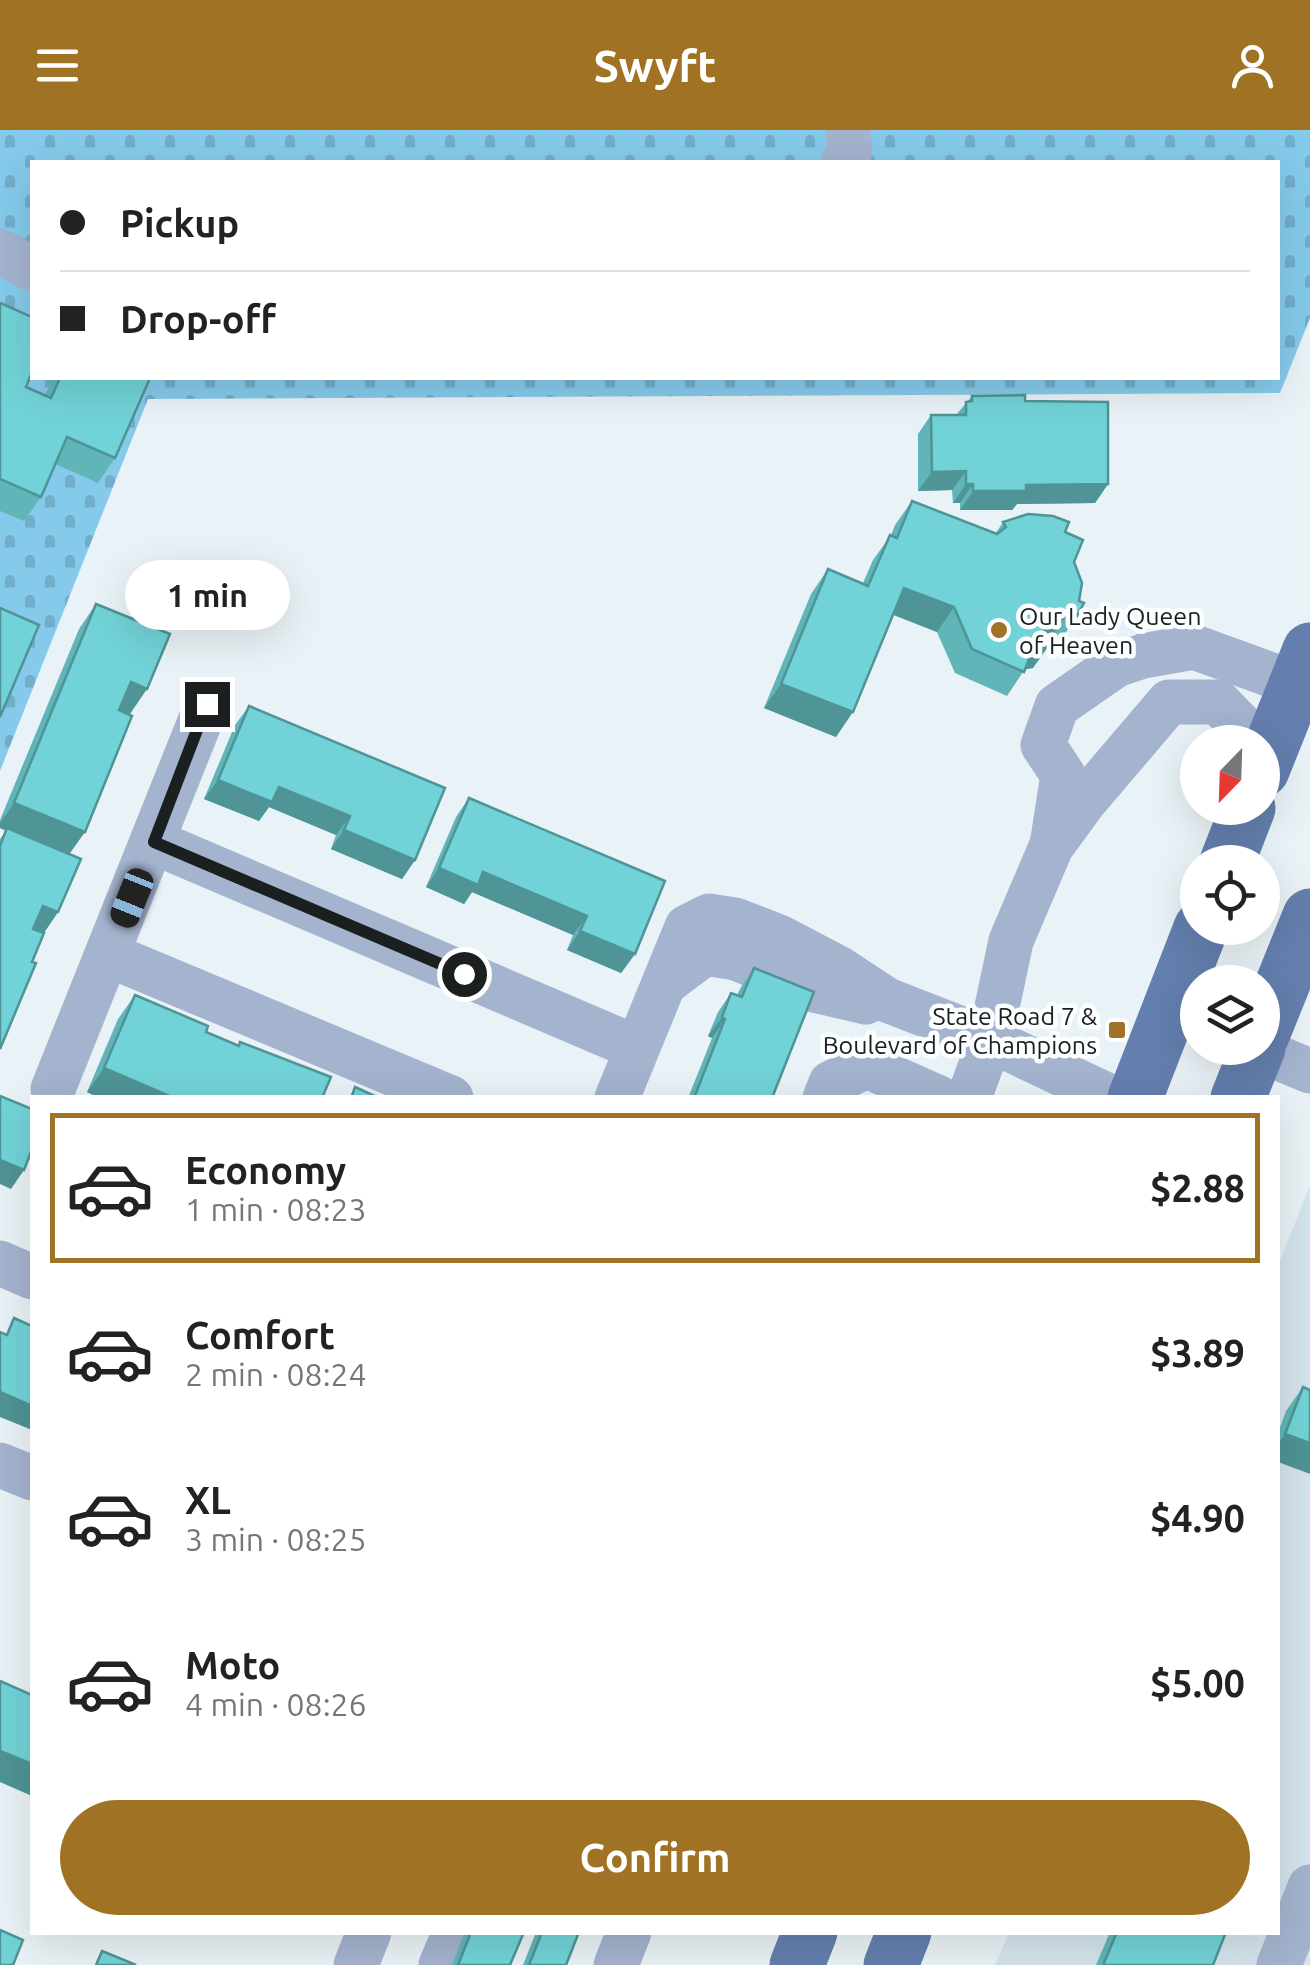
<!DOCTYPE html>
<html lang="en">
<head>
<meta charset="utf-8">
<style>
	body { margin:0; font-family:Ubuntu,sans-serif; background:#f2f2f2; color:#222; height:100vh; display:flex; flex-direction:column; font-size:38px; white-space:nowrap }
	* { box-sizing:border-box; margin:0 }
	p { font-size:32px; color:#767676 }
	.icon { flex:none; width:55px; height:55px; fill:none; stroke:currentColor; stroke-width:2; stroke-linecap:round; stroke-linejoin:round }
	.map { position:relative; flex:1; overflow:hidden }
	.details { position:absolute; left:30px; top:965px; width:1250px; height:840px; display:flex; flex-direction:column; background:#fff; border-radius:0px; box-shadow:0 10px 40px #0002 }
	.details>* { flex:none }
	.banner { position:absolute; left:30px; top:30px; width:1250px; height:220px; border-radius:0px; box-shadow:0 10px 40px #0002; display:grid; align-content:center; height:220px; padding:0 30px; background:#fff }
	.needle { width:65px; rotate:203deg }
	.buttons { position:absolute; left:1180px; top:595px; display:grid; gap:20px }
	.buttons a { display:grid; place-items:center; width:100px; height:100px; border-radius:50%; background:#fff; box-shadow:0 10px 40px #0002; font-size:50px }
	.end { position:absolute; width:45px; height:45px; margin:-22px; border:12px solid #1c1f20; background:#fff; box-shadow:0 0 0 5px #fff }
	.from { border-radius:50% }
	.bubble { position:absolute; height:70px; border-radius:35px; background:#fff; box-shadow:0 10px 40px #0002; font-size:32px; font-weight:700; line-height:70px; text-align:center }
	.car { position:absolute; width:30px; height:60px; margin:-30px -15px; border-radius:12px; box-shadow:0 0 8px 2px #0007; background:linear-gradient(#222 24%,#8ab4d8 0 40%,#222 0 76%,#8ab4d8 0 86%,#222 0) }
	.banner b { display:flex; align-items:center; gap:35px; height:95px; font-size:38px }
	.banner b+b { border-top:2px solid #e0e0e0 }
	.banner i { width:25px; height:25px; background:#222 }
	ul { padding:18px 0 0; list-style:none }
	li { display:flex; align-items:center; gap:30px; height:150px; margin:0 20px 15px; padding:0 10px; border:5px solid transparent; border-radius:0px }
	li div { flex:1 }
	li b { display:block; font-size:38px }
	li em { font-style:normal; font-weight:700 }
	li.active { border-color:#9f7224 }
	li>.icon { width:90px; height:90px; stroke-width:1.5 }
	.cta { display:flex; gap:20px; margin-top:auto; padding:20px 30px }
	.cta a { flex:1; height:115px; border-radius:60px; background:#9f7224; color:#fff; font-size:40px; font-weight:700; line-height:115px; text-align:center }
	header { display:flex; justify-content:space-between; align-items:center; height:130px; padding:0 30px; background:#9f7224; color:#fff; font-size:45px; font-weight:700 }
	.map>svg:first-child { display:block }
	.built { fill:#d4e4ec }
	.cemetery { fill:url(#cemetery-stones); fill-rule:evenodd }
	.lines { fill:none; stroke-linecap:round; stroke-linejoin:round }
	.minor { stroke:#a4b3ce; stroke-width:45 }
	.major { stroke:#647fae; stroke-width:55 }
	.wall { fill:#61b5b9 }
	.shaded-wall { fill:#4f9496 }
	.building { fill:#71d3d7; stroke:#4f9496; stroke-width:2.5 }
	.route { stroke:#1c1f20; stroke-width:12 }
	.poi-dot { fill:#9f7224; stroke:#fcfeff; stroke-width:4 }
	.labels { text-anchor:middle; stroke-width:9; stroke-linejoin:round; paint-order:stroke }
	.poi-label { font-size:25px; fill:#1c1f20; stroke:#fcfeff; text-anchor:start }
</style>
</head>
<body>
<header><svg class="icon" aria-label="menu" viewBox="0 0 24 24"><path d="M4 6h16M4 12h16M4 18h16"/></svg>Swyft<svg class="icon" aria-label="person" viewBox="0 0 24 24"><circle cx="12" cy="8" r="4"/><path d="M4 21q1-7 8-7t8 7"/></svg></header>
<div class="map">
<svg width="1310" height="1835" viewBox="0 0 1310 1835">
	<defs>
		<pattern id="cemetery-stones" width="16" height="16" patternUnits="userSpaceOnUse" patternTransform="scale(2.5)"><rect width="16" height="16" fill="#85caeb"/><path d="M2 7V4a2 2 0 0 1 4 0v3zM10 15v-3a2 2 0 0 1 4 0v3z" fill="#72adc9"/></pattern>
	</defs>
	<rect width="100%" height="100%" fill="#e9f2f6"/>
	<path class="built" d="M 1310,1055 L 1310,1835 L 995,1835 L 1009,1803 L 1278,1802 L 1278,1136 Z"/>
	<path class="cemetery" d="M 0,0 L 1310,0 L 1310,188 L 1280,263 L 148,269 L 0,641 ZM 32,32 L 1278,32 L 1278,248 L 32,248 Z"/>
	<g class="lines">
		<g class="minor">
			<path d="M 843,32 L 850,21 L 848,0"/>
			<path d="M 0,121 L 32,139"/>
			<path d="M 1053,709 L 1063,645 L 1043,615 L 1057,576 L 1116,535 L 1143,526 L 1194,517 L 1296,554"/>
			<path d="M 154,712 L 637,918"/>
			<path d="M 109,825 L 451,968"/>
			<path d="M 665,853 L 705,823 L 736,828 L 810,859 L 866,872"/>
			<path d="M 1257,919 L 1310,941"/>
			<path d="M 53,959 L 207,574"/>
			<path d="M 617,968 L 687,797 L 709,786 L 735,790 L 779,807 L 840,839 L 887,870 L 990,910 L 1113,968"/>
			<path d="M 825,968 L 831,953 L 867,936 L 939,968"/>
			<path d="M 969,968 L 990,910 L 1011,811 L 1051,717 L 1083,673 L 1169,572 L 1218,572 L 1257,612"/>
			<path d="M 0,1133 L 32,1147"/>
			<path d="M 0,1335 L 32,1348"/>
			<path d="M 356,1835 L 369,1802"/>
			<path d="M 441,1835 L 455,1802"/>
			<path d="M 616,1835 L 629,1802"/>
			<path d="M 1279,1835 L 1310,1757"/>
		</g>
		<g class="major">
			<path d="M 1262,640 L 1310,520"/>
			<path d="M 1227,732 L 1248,678"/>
			<path d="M 1262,905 L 1310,786"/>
			<path d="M 1135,968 L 1201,798"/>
			<path d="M 1238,968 L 1258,918"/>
			<path d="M 797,1835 L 810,1802"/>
			<path d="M 891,1835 L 904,1802"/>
		</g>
	</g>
	<g class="wall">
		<path d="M 0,173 L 26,257 L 45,265 L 53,248 L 150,248 L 115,328 L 98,353 L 55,334 L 41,367 L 24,391 L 0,381 Z"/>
		<path d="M 972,266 L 1025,271 L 1108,354 L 1095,373 L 1017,374 L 1012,380 L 960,380 L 960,373 L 953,373 L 952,360 L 918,361 L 918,304 L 931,285 L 956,285 Z"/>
		<path d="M 912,371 L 996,403 L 1003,392 L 1065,402 L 1074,432 L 1077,486 L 1060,511 L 1053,505 L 1048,508 L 1033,538 L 1025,539 L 1007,566 L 955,543 L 937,502 L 893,485 L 836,607 L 764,578 L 811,464 L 828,439 L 863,453 L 873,430 L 891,405 L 895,395 Z"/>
		<path d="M 96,474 L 130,584 L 120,579 L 69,724 L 58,782 L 44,803 L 0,919 L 0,709 L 6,701 L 0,698 L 0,690 L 79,499 Z"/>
		<path d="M 249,576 L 415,730 L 402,749 L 331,719 L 336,705 L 269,677 L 259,691 L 204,669 L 235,595 Z"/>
		<path d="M 469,668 L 635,824 L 621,843 L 567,820 L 573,805 L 472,762 L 464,774 L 426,757 L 456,687 Z"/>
		<path d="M 754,838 L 772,968 L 688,968 L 712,908 L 708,906 L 718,882 L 731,863 L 737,865 L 741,857 Z"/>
		<path d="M 135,865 L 206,902 L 322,968 L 99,968 L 87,962 L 118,889 Z"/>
		<path d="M 1303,1257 L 1278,1332 L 1278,1303 L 1286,1281 Z"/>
		<path d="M 465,1802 L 524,1802 L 510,1835 L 452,1835 Z"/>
		<path d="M 536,1802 L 579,1802 L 566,1835 L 523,1835 Z"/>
		<path d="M 1110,1802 L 1226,1802 L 1213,1835 L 1096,1835 Z"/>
	</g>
	<g class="shaded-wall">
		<path d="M 966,341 L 952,360 L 918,361 L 932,342 Z"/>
		<path d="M 966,354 L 973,354 L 960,373 L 953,373 Z"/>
		<path d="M 1108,354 L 1095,373 L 1017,374 L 1012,380 L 960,380 L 973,361 L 1026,355 Z"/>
		<path d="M 904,458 L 954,477 L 937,502 L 887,482 Z"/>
		<path d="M 1070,480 L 1053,505 L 1026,520 L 1043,496 Z"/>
		<path d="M 1050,514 L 1033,538 L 1021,540 L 1034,516 Z"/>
		<path d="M 131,552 L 147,559 L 130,584 L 113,576 Z"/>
		<path d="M 781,554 L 853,582 L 836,607 L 764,578 Z"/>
		<path d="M 218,650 L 279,657 L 350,686 L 336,705 L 269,677 L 259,691 L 204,669 Z"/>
		<path d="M 14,673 L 85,702 L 68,726 L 0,698 L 0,693 Z"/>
		<path d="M 344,700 L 415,730 L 402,749 L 331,719 Z"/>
		<path d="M 439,738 L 483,742 L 587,786 L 573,805 L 472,762 L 464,774 L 426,757 Z"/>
		<path d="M 43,776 L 58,782 L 41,807 L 26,800 Z"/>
		<path d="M 580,801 L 635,824 L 621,843 L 567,820 Z"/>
		<path d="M 722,887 L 725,889 L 712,908 L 708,906 Z"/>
		<path d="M 104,938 L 174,968 L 99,968 L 87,962 Z"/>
		<path d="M 0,1030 L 24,1040 L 11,1059 L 0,1054 Z"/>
		<path d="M 0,1262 L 32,1276 L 32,1300 L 0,1287 Z"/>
		<path d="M 1285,1304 L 1310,1313 L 1310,1344 L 1278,1332 L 1278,1314 Z"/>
		<path d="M 0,1621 L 32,1634 L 32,1666 L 0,1652 Z"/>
	</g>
	<g class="building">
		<path d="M 0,173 L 32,187 L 32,242 L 26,257 L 51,268 L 60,248 L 150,248 L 115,328 L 67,307 L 41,367 L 0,349 Z"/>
		<path d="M 1025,265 L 1025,271 L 1108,272 L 1108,354 L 1026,355 L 1026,361 L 973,361 L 973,354 L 966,354 L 966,341 L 932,342 L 931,285 L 966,285 L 966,272 L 972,271 L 972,266 Z"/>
		<path d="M 912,371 L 997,404 L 1006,397 L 1003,392 L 1028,384 L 1053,386 L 1069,392 L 1065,402 L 1083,410 L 1074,432 L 1082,453 L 1079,471 L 1084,473 L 1077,486 L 1070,480 L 1043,496 L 1050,514 L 1034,516 L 1024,542 L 972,519 L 954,477 L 904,458 L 853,582 L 781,554 L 828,439 L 868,456 L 890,405 L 897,408 Z"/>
		<path d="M 96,474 L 170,504 L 147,559 L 131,552 L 119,580 L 132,586 L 85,702 L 14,673 Z"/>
		<path d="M 0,478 L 39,495 L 0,587 Z"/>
		<path d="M 249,576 L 445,658 L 415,730 L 344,700 L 350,686 L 279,657 L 272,672 L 218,650 Z"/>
		<path d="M 469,668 L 665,751 L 635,824 L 580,801 L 587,786 L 483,742 L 478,755 L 439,738 Z"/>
		<path d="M 7,698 L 81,729 L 58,782 L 43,776 L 33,799 L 44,803 L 32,832 L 36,833 L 0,919 L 0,716 Z"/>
		<path d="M 754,838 L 814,862 L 772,968 L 694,968 L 725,889 L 722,887 L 731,863 L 742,867 Z"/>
		<path d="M 135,865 L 208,896 L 206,902 L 239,916 L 240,912 L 331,947 L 322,968 L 174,968 L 104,938 Z"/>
		<path d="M 355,957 L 379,968 L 351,968 Z"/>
		<path d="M 0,966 L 32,979 L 32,1019 L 24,1040 L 0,1030 Z"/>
		<path d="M 14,1188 L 32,1196 L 32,1276 L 0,1262 L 0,1202 L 7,1205 Z"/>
		<path d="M 1303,1257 L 1310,1260 L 1310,1313 L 1285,1304 Z"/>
		<path d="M 0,1551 L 32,1565 L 32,1634 L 0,1621 Z"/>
		<path d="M 0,1800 L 23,1810 L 13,1835 L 0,1835 Z"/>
		<path d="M 471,1802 L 524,1802 L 510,1835 L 458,1835 Z"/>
		<path d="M 542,1802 L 579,1802 L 566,1835 L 529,1835 Z"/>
		<path d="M 1117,1802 L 1226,1802 L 1213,1835 L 1103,1835 Z"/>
		<path d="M 102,1821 L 136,1835 L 96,1835 Z"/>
	</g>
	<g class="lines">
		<path class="route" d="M 207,574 L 154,712 L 464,844"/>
	</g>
	<g class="poi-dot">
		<circle cx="999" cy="500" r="10"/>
		<rect x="1107" y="890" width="20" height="20" rx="5"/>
	</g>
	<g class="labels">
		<g class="poi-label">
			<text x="1019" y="495">Our Lady Queen<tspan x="1019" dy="29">of Heaven</tspan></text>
			<text x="1097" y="895" text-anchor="end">State Road 7 &amp;<tspan x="1097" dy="29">Boulevard of Champions</tspan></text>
		</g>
	</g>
</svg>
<div class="buttons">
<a><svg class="needle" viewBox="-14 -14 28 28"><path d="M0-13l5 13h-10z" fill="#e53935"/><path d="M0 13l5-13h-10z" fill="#767676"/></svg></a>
<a><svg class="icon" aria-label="locate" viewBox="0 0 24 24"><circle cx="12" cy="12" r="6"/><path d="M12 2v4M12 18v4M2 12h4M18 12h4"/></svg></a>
<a><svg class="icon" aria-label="layers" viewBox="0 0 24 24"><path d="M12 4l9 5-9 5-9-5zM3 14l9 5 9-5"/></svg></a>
</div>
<i class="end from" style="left:464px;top:844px"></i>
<i class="end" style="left:207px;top:574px"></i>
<div class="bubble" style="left:125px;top:430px;width:165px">1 min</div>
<i class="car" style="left:132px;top:768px;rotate:202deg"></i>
<div class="banner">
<b><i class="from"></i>Pickup</b>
<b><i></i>Drop-off</b>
</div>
<section class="details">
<ul>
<li class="active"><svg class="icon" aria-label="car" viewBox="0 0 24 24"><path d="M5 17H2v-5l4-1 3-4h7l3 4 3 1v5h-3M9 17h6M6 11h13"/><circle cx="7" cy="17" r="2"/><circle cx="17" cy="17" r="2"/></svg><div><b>Economy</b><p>1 min · 08:23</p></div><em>$2.88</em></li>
<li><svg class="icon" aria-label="car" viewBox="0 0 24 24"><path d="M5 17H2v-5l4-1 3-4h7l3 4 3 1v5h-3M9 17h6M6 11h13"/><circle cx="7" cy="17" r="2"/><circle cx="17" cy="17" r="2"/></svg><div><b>Comfort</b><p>2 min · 08:24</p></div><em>$3.89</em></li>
<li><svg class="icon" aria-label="car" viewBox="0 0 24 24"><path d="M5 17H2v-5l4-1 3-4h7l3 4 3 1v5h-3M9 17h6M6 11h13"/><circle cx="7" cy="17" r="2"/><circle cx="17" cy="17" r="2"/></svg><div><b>XL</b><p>3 min · 08:25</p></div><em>$4.90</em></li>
<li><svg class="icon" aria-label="car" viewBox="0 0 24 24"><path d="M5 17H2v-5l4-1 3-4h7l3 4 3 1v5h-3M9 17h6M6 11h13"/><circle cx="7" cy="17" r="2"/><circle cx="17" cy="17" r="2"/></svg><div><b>Moto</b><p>4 min · 08:26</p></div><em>$5.00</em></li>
</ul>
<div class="cta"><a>Confirm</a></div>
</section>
</div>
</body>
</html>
